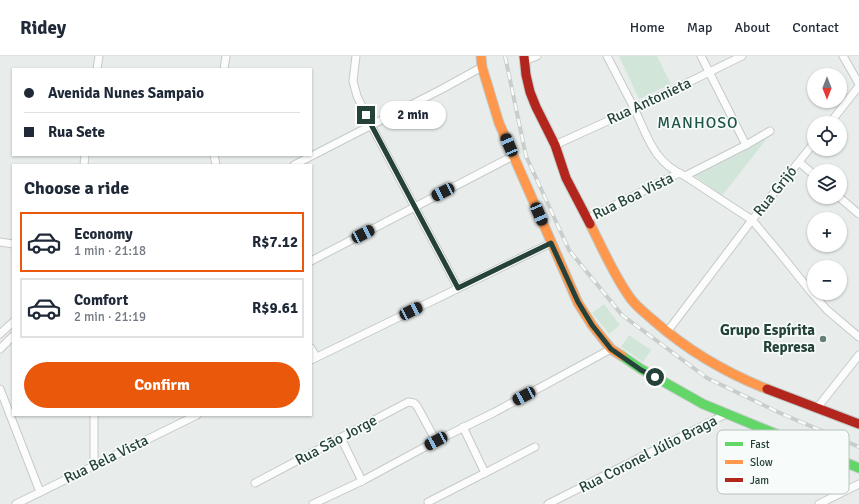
<!DOCTYPE html>
<html lang="en">
<head>
<meta charset="utf-8">
<style>
	body { margin:0; font-family:Signika,sans-serif; background:#f2f2f3; color:#1f2937; height:100vh; display:flex; flex-direction:column; font-size:15px; white-space:nowrap }
	* { box-sizing:border-box; margin:0 }
	p { font-size:13px; color:#747a83 }
	.icon { flex:none; width:22px; height:22px; fill:none; stroke:currentColor; stroke-width:2; stroke-linecap:round; stroke-linejoin:round }
	.map { position:relative; flex:1; overflow:hidden }
	.side { position:absolute; left:12px; top:108px; width:300px; height:252px; display:flex; flex-direction:column; background:#fff; border-radius:0px; box-shadow:0 1px 3px #0004 }
	.side>* { flex:none }
	.banner { position:absolute; left:12px; top:12px; width:300px; height:88px; border-radius:0px; box-shadow:0 1px 3px #0004; display:grid; align-content:center; height:88px; padding:0 12px; background:#fff }
	.needle { width:26px; rotate:180deg }
	.tools { position:absolute; left:807px; top:12px; display:grid; gap:8px }
	.tools a { display:grid; place-items:center; width:40px; height:40px; border-radius:50%; background:#fff; box-shadow:0 1px 3px #0004; font-size:20px }
	.end { position:absolute; width:18px; height:18px; margin:-9px; border:5px solid #24423a; background:#fff; box-shadow:0 0 0 2px #fff }
	.from { border-radius:50% }
	.bubble { position:absolute; height:28px; border-radius:14px; background:#fff; box-shadow:0 1px 3px #0004; font-size:13px; font-weight:700; line-height:28px; text-align:center }
	.car { position:absolute; width:12px; height:24px; margin:-12px -6px; border-radius:5px; box-shadow:0 0 3px 1px #0007; background:linear-gradient(#222 24%,#8ab4d8 0 40%,#222 0 76%,#8ab4d8 0 86%,#222 0) }
	.banner b { display:flex; align-items:center; gap:14px; height:38px; font-size:15px }
	.banner b+b { border-top:1px solid #e0e1e3 }
	.banner i { width:10px; height:10px; background:#1f2937 }
	ul { padding:0; list-style:none }
	li { display:flex; align-items:center; gap:12px; height:60px; margin:0 8px 6px; padding:0 4px; border:2px solid #e0e1e3; border-radius:0px }
	li div { flex:1 }
	li b { display:block; font-size:15px }
	li em { font-style:normal; font-weight:700 }
	li.on { border-color:#ea580c }
	li>.icon { width:36px; height:36px; stroke-width:1.5 }
	h2 { padding:0 12px; font-size:18px; line-height:48px }
	.cta { display:flex; gap:8px; margin-top:auto; padding:8px 12px }
	.cta a { flex:1; height:46px; border-radius:24px; background:#ea580c; color:#fff; font-size:16px; font-weight:700; line-height:46px; text-align:center }
	header { display:flex; align-items:center; gap:24px; box-sizing:border-box; height:56px; padding:0 20px; background:#fff; border-bottom:1px solid #e0e1e3 }
	header strong { font-size:19px }
	nav { display:flex; gap:22px; margin-inline-start:auto; font-size:14px }
	.map>svg:first-child { display:block }
	.park { fill:#d1e6d8 }
	.lines { fill:none; stroke-linecap:round; stroke-linejoin:round }
	.street-casing { stroke:#c5cac8; stroke-width:9 }
	.fast-casing { stroke:#c3cbc8; stroke-width:11 }
	.slow-casing { stroke:#c3cbc8; stroke-width:11 }
	.jam-casing { stroke:#c3cbc8; stroke-width:11 }
	.street { stroke:#fcfcfc; stroke-width:7 }
	.fast { stroke:#63d668; stroke-width:9 }
	.slow { stroke:#ff974d; stroke-width:9 }
	.jam { stroke:#b3261e; stroke-width:9 }
	.rail-casing { stroke:#c9cdcc; stroke-width:4 }
	.rail { stroke:#f7fbf9; stroke-width:2.5; stroke-dasharray:8; stroke-linecap:butt }
	.route { stroke:#24423a; stroke-width:5 }
	.poi-dot { fill:#697e78; stroke:#f7fbf9; stroke-width:1.5 }
	.labels { text-anchor:middle; stroke-width:3.5; stroke-linejoin:round; paint-order:stroke }
	.street-label { font-size:15px; fill:#24423a; stroke:#f7fbf9 }
	.poi-label { font-size:15px; font-weight:bold; fill:#24423a; stroke:#f7fbf9; text-anchor:end }
	.neighbourhood-label { font-size:16px; letter-spacing:1px; fill:#1f5548; stroke:#f7fbf9 }
	.key { fill:#f7fbf9; stroke:#b8c4c0; stroke-width:1 }
	.key-label { font-size:11px; fill:#24423a }
</style>
</head>
<body>
<header>
<strong>Ridey</strong>
<nav><a>Home</a><a>Map</a><a>About</a><a>Contact</a></nav>
</header>
<div class="map">
<svg width="859" height="448" viewBox="0 0 859 448">
	<rect width="100%" height="100%" fill="#e8edeb"/>
	<g class="park">
		<path d="M 619,0 L 657,0 L 671,28 L 639,43 Z"/>
		<path d="M 772,76 L 722,140 L 694,119 Z"/>
		<path d="M 604,248 L 620,269 L 609,278 L 592,257 Z"/>
		<path d="M 629,279 L 651,294 L 643,306 L 621,291 Z"/>
	</g>
	<g class="lines">
		<defs>
			<g id="street">
				<path d="M 356,0 L 353,25 L 357,40 L 371,69 L 458,232"/>
				<path d="M 607,0 C 616,17 625,35 634,52 C 648,81 653,106 685,120 L 752,164 L 778,195 L 811,236 L 827,254 L 859,281"/>
				<path d="M 701,0 L 746,89"/>
				<path d="M 843,0 L 859,28"/>
				<path d="M 524,5 L 537,0"/>
				<path d="M 97,13 L 99,0"/>
				<path d="M 224,13 L 226,0"/>
				<path d="M 830,67 L 859,30"/>
				<path d="M 555,89 L 634,53 L 742,0"/>
				<path d="M 214,99 L 216,109"/>
				<path d="M 799,106 L 814,119"/>
				<path d="M 84,109 L 85,99"/>
				<path d="M 294,109 L 442,33 L 482,11"/>
				<path d="M 685,120 L 746,89 L 770,75"/>
				<path d="M 839,141 L 859,158"/>
				<path d="M 587,163 L 679,117"/>
				<path d="M 0,186 L 13,188"/>
				<path d="M 311,205 L 513,100"/>
				<path d="M 667,276 L 752,164 L 814,87"/>
				<path d="M 0,278 L 13,266"/>
				<path d="M 311,292 L 316,301"/>
				<path d="M 0,293 L 13,280"/>
				<path d="M 311,304 L 551,187"/>
				<path d="M 0,333 L 40,436"/>
				<path d="M 817,352 L 859,299"/>
				<path d="M 94,359 L 94,409"/>
				<path d="M 463,371 L 485,417"/>
				<path d="M 341,382 L 362,425"/>
				<path d="M 255,427 L 408,346 L 414,347 L 417,350 L 436,385"/>
				<path d="M 428,446 L 485,417 L 535,391"/>
				<path d="M 16,448 L 197,359"/>
				<path d="M 313,448 L 362,425 L 436,385 L 495,356 L 611,293"/>
				<path d="M 548,448 L 726,358"/>
				<path d="M 819,448 L 859,428"/>
			</g>
			<path id="fast" d="M 622,300 L 641,313 L 703,348 L 859,412"/>
			<g id="slow">
				<path d="M 481,0 L 482,11 L 499,67 L 578,247 L 592,269 L 611,293 L 622,300"/>
				<path d="M 590,168 C 603,193 614,220 631,243 C 637,251 645,257 653,264 C 686,293 726,317 767,333"/>
			</g>
			<g id="jam">
				<path d="M 524,0 L 526,19 L 530,36 L 536,51 L 555,89 L 566,122 L 590,168"/>
				<path d="M 767,333 L 859,368"/>
			</g>
		</defs>
		<use href="#street" class="street-casing"/>
		<use href="#fast" class="fast-casing"/>
		<use href="#slow" class="slow-casing"/>
		<use href="#jam" class="jam-casing"/>
		<use href="#street" class="street"/>
		<use href="#fast" class="fast"/>
		<use href="#slow" class="slow"/>
		<use href="#jam" class="jam"/>
		<defs>
			<path id="rail" d="M 505,0 L 526,100 L 569,194 L 622,259 L 707,322 L 780,357 L 859,391"/>
		</defs>
		<use href="#rail" class="rail-casing"/>
		<use href="#rail" class="rail"/>
	</g>
	<g class="lines">
		<path class="route" d="M 366,59 L 458,232 L 551,187 L 578,246 L 592,269 L 611,293 L 641,314 L 655,321"/>
	</g>
	<circle class="poi-dot" cx="823" cy="283" r="4"/>
	<g class="labels">
		<g class="street-label">
			<text transform="translate(649 45) rotate(-25)" y="5">Rua Antonieta</text>
			<text transform="translate(775 135) rotate(-51)" y="5">Rua Grijó</text>
			<text transform="translate(633 140) rotate(-26)" y="5">Rua Boa Vista</text>
			<text transform="translate(336 384) rotate(-28)" y="5">Rua São Jorge</text>
			<text transform="translate(648 398) rotate(-27)" y="5">Rua Coronel Júlio Braga</text>
			<text transform="translate(106 403) rotate(-26)" y="5">Rua Bela Vista</text>
		</g>
		<g class="poi-label">
			<text x="815" y="279">Grupo Espírita<tspan x="815" dy="17">Represa</tspan></text>
		</g>
		<g class="neighbourhood-label">
			<text x="698" y="72">MANHOSO</text>
		</g>
	</g>
	<rect x="717" y="374" width="132" height="64" rx="6" class="key"/>
	<rect x="725" y="386" width="18" height="4" fill="#63d668"/>
	<rect x="725" y="404" width="18" height="4" fill="#ff974d"/>
	<rect x="725" y="422" width="18" height="4" fill="#b3261e"/>
	<g class="key-label">
		<text x="750" y="392">Fast</text>
		<text x="750" y="410">Slow</text>
		<text x="750" y="428">Jam</text>
	</g>
</svg>
<div class="tools">
<a><svg class="needle" viewBox="-14 -14 28 28"><path d="M0-13l5 13h-10z" fill="#e53935"/><path d="M0 13l5-13h-10z" fill="#747a83"/></svg></a>
<a><svg class="icon" aria-label="locate" viewBox="0 0 24 24"><circle cx="12" cy="12" r="6"/><path d="M12 2v4M12 18v4M2 12h4M18 12h4"/></svg></a>
<a><svg class="icon" aria-label="layers" viewBox="0 0 24 24"><path d="M12 4l9 5-9 5-9-5zM3 14l9 5 9-5"/></svg></a>
<a>+</a>
<a>−</a>
</div>
<i class="end from" style="left:655px;top:321px"></i>
<i class="end" style="left:366px;top:59px"></i>
<div class="bubble" style="left:380px;top:45px;width:66px">2 min</div>
<i class="car" style="left:509px;top:89px;rotate:337deg"></i>
<i class="car" style="left:443px;top:136px;rotate:243deg"></i>
<i class="car" style="left:539px;top:158px;rotate:157deg"></i>
<i class="car" style="left:363px;top:178px;rotate:63deg"></i>
<i class="car" style="left:411px;top:255px;rotate:64deg"></i>
<i class="car" style="left:524px;top:340px;rotate:242deg"></i>
<i class="car" style="left:436px;top:385px;rotate:242deg"></i>
<div class="banner">
<b><i class="from"></i>Avenida Nunes Sampaio</b>
<b><i></i>Rua Sete</b>
</div>
<section class="side">
<h2>Choose a ride</h2>
<ul>
<li class="on"><svg class="icon" aria-label="car" viewBox="0 0 24 24"><path d="M5 17H2v-5l4-1 3-4h7l3 4 3 1v5h-3M9 17h6M6 11h13"/><circle cx="7" cy="17" r="2"/><circle cx="17" cy="17" r="2"/></svg><div><b>Economy</b><p>1 min · 21:18</p></div><em>R$7.12</em></li>
<li><svg class="icon" aria-label="car" viewBox="0 0 24 24"><path d="M5 17H2v-5l4-1 3-4h7l3 4 3 1v5h-3M9 17h6M6 11h13"/><circle cx="7" cy="17" r="2"/><circle cx="17" cy="17" r="2"/></svg><div><b>Comfort</b><p>2 min · 21:19</p></div><em>R$9.61</em></li>
</ul>
<div class="cta"><a>Confirm</a></div>
</section>
</div>
</body>
</html>
